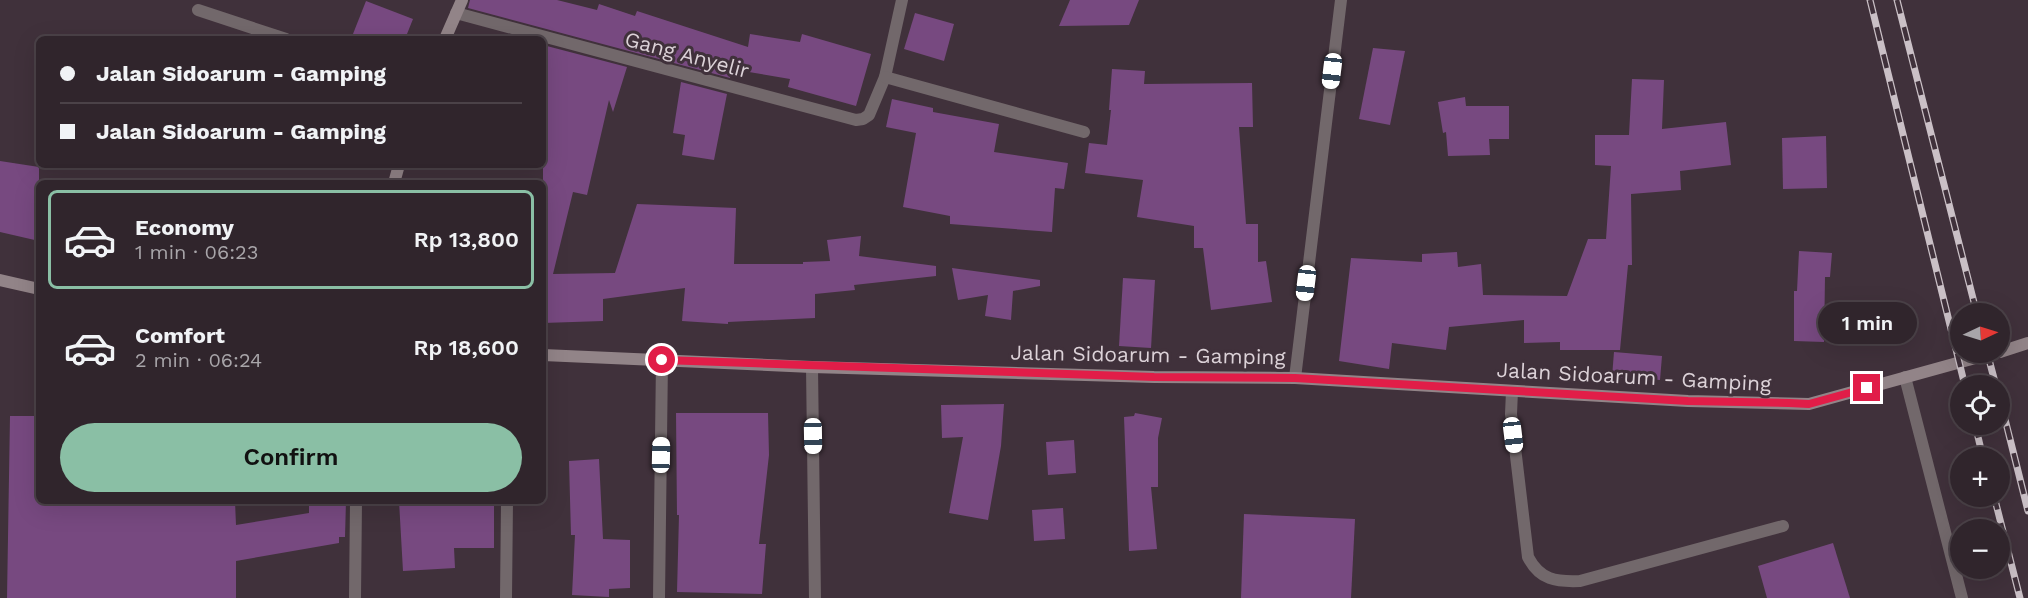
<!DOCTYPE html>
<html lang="en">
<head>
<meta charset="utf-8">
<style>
	body { margin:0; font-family:"Work Sans",sans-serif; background:#3c3138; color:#f1f3f6; height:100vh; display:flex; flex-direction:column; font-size:22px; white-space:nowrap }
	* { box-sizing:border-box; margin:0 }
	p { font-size:20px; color:#a8a5a9 }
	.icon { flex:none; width:33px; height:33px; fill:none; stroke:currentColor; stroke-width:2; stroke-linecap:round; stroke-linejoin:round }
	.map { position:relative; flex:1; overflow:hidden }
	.sheet { position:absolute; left:36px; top:180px; width:510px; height:324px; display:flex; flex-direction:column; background:#30252c; border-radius:9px; box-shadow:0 6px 24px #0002,0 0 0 2px #4b4248 }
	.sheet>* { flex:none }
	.hud { position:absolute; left:36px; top:36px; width:510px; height:132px; border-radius:9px; box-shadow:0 6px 24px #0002,0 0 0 2px #4b4248; display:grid; align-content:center; height:132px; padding:0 24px; background:#30252c }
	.needle { width:39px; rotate:86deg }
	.buttons { position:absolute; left:1950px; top:303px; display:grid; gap:12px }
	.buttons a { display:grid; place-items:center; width:60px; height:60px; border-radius:50%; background:#30252c; box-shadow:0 6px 24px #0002,0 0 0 2px #4b4248; font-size:30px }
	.end { position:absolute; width:27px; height:27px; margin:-14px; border:8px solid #e11d48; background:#fff; box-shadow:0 0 0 3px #fff }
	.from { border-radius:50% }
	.bubble { position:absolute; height:42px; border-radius:21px; background:#30252c; box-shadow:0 6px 24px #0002,0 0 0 2px #4b4248; font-size:20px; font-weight:600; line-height:42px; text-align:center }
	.car { position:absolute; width:18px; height:36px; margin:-18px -9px; border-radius:8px; box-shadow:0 0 4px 2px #0007; background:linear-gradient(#fff 24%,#345 0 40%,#fff 0 76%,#345 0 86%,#fff 0) }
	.hud b { display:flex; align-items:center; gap:21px; height:57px; font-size:22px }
	.hud b+b { border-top:2px solid #4b4248 }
	.hud i { width:15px; height:15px; background:#f1f3f6 }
	ul { padding:10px 0 0; list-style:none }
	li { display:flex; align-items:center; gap:18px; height:99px; margin:0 12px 9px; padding:0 12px; border:3px solid transparent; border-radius:9px }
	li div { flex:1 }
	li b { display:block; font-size:22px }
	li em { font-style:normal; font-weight:600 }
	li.current { border-color:#8abfa5 }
	li>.icon { width:54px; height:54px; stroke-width:1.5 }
	.button { display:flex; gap:12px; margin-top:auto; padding:12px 24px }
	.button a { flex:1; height:69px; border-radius:36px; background:#8abfa5; color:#111; font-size:24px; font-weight:600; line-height:69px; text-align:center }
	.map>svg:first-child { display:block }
	.building { fill:#774980 }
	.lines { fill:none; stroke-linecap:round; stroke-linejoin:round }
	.service { stroke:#72686b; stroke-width:12 }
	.minor { stroke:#72686b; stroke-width:12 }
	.secondary { stroke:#928488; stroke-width:12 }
	.rail-casing { stroke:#cac0c6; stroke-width:7 }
	.rail { stroke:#40313b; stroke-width:4.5; stroke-dasharray:14; stroke-linecap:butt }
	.route { stroke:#e11d48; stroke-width:8 }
	.labels { text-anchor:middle; stroke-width:6; stroke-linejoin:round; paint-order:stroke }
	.street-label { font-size:21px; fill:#dcd2d8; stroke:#40313b }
</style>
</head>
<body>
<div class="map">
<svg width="2028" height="598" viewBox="0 0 2028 598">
	<rect width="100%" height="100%" fill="#40313b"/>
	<g class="building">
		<path d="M 470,0 L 557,0 L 597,10 L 599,4 L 635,16 L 637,11 L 748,47 L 750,34 L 800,42 L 802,34 L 871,54 L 856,106 L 788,87 L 790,79 L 731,69 L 730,78 L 468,8 Z"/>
		<path d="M 1070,0 L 1139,0 L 1129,25 L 1059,26 Z"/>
		<path d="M 366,1 L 413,19 L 405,39 L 351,39 Z"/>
		<path d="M 915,13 L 954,24 L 944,61 L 904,49 Z"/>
		<path d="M 543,45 L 627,67 L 613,112 L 609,100 L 587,195 L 573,192 L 553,274 L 615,273 L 637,204 L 736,208 L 734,264 L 803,264 L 803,262 L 830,261 L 827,240 L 861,236 L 859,256 L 936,266 L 936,276 L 854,285 L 855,290 L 815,294 L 815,318 L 728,322 L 728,324 L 682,321 L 685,288 L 603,299 L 603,321 L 543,323 Z"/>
		<path d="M 1373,48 L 1405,51 L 1390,125 L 1359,119 Z"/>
		<path d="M 1112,69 L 1145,71 L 1144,84 L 1252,83 L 1253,127 L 1239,127 L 1246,224 L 1258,224 L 1258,262 L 1266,261 L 1272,302 L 1211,310 L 1203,248 L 1194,248 L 1194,226 L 1137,217 L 1143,180 L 1085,173 L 1089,143 L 1107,145 L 1111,110 L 1109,110 Z"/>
		<path d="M 1632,79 L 1664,80 L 1662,129 L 1726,122 L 1731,165 L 1680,171 L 1681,190 L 1631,194 L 1632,265 L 1628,265 L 1620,350 L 1560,350 L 1560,342 L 1524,343 L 1524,320 L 1449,327 L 1446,350 L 1392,343 L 1389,369 L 1339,361 L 1351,258 L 1422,262 L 1422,254 L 1457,252 L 1458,267 L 1481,264 L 1483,295 L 1567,296 L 1588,239 L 1606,239 L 1611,166 L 1595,165 L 1595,135 L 1629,135 Z"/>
		<path d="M 681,82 L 727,94 L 714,160 L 682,155 L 685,135 L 673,133 Z"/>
		<path d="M 1465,97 L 1466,106 L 1509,106 L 1509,139 L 1489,139 L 1490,155 L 1448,156 L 1446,132 L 1443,133 L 1438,102 Z"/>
		<path d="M 892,99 L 933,108 L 933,112 L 999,124 L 994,152 L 1068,163 L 1064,189 L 1055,188 L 1052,232 L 950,224 L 950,216 L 903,207 L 916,133 L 886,127 Z"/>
		<path d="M 1826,136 L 1827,188 L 1783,189 L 1782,138 Z"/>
		<path d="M 0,161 L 39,167 L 39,241 L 0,232 Z"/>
		<path d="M 1799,251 L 1832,253 L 1830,277 L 1825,277 L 1824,342 L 1794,341 L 1794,291 L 1797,291 Z"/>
		<path d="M 952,268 L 1040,280 L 1040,286 L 1013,291 L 1011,320 L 985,316 L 988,295 L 958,300 Z"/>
		<path d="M 1123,278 L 1155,280 L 1151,348 L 1119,346 Z"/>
		<path d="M 1614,352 L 1662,356 L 1660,380 L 1612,377 Z"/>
		<path d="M 1004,404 L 1001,446 L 988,520 L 949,513 L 963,437 L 942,438 L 941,405 Z"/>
		<path d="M 676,413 L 768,413 L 769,455 L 759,544 L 766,544 L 762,594 L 677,592 L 679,515 L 677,515 Z"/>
		<path d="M 1135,413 L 1162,418 L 1158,438 L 1158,487 L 1151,487 L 1157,549 L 1129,551 L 1124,417 L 1134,416 Z"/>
		<path d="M 10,416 L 39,416 L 39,501 L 107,501 L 107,506 L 152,501 L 235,501 L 236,525 L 309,513 L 309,501 L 346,501 L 345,537 L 339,537 L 339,543 L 236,561 L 236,598 L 7,598 Z"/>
		<path d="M 1074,440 L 1076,473 L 1048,475 L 1046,442 Z"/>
		<path d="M 599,459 L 603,539 L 630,540 L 630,588 L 609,589 L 609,597 L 572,595 L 575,535 L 571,535 L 569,461 Z"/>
		<path d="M 399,501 L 494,501 L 494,548 L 454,548 L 455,568 L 403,571 Z"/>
		<path d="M 1063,508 L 1065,539 L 1034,541 L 1032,510 Z"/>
		<path d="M 1244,514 L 1355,519 L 1351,598 L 1241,598 Z"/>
		<path d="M 1833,543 L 1850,598 L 1767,598 L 1758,566 Z"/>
	</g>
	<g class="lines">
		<path class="service" d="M 1512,391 L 1511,414 L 1528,557 C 1540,580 1556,582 1580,581 L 1783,526"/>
		<g class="minor">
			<path d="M 198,10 L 286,39"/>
			<path d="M 456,13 L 856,120 L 863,119 L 869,115 L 885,77 L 902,0"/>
			<path d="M 885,77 L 1084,132"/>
			<path d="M 812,367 L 815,598"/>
			<path d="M 1905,377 L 1962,598"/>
			<path d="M 1295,378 L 1341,0"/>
			<path d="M 355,598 L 356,501"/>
			<path d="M 506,598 L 507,501"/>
			<path d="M 659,598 L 662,360"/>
		</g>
		<g class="secondary">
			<path d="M 445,39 L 462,0"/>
			<path d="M 394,183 L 399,165"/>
			<path d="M 0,280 L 39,289"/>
			<path d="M 2000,352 L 2028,343"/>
			<path d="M 543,355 L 812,367 L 1154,377 L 1295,378 L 1688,401 L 1809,404 L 1997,352"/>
		</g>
		<defs>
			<g id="rail">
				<path d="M 1870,0 L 1965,386"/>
				<path d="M 1897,0 L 1977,314"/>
				<path d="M 1987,352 L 1996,386"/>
				<path d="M 2000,399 L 2028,511"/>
				<path d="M 1975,424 L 1983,458"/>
				<path d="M 1994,496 L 2020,598"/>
			</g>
		</defs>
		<use href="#rail" class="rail-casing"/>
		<use href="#rail" class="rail"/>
	</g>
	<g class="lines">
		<path class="route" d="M 662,360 L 1154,377 L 1295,378 L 1688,401 L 1789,403 L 1809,404 L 1867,388"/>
	</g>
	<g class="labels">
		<g class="street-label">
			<text transform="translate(687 55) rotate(15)" y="7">Gang Anyelir</text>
			<text transform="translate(1148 355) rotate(1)" y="7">Jalan Sidoarum - Gamping</text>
			<text transform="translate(1634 377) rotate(3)" y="7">Jalan Sidoarum - Gamping</text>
		</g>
	</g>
</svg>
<div class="buttons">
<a><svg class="needle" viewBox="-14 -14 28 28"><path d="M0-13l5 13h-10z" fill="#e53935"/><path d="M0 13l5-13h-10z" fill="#a8a5a9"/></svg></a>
<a><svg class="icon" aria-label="locate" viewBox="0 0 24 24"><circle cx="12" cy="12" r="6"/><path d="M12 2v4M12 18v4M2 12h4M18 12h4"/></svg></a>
<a>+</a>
<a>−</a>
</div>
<i class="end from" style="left:662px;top:360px"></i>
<i class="end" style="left:1867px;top:388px"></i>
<div class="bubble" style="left:1818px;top:302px;width:99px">1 min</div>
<i class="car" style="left:1332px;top:71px;rotate:187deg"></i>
<i class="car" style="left:1306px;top:283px;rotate:187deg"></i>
<i class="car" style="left:1513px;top:435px;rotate:173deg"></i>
<i class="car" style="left:813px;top:436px;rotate:179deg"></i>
<i class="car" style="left:661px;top:455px;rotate:1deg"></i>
<div class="hud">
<b><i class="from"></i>Jalan Sidoarum - Gamping</b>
<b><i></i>Jalan Sidoarum - Gamping</b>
</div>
<section class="sheet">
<ul>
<li class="current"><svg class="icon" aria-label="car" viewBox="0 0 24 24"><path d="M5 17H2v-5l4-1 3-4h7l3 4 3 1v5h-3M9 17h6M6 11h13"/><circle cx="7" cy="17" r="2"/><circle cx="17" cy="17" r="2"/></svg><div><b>Economy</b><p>1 min · 06:23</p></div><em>Rp 13,800</em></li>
<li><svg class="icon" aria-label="car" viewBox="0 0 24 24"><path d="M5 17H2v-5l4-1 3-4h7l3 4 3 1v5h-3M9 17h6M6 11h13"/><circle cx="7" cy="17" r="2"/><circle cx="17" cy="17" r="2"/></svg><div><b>Comfort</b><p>2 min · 06:24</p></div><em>Rp 18,600</em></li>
</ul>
<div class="button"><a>Confirm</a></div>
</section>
</div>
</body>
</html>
